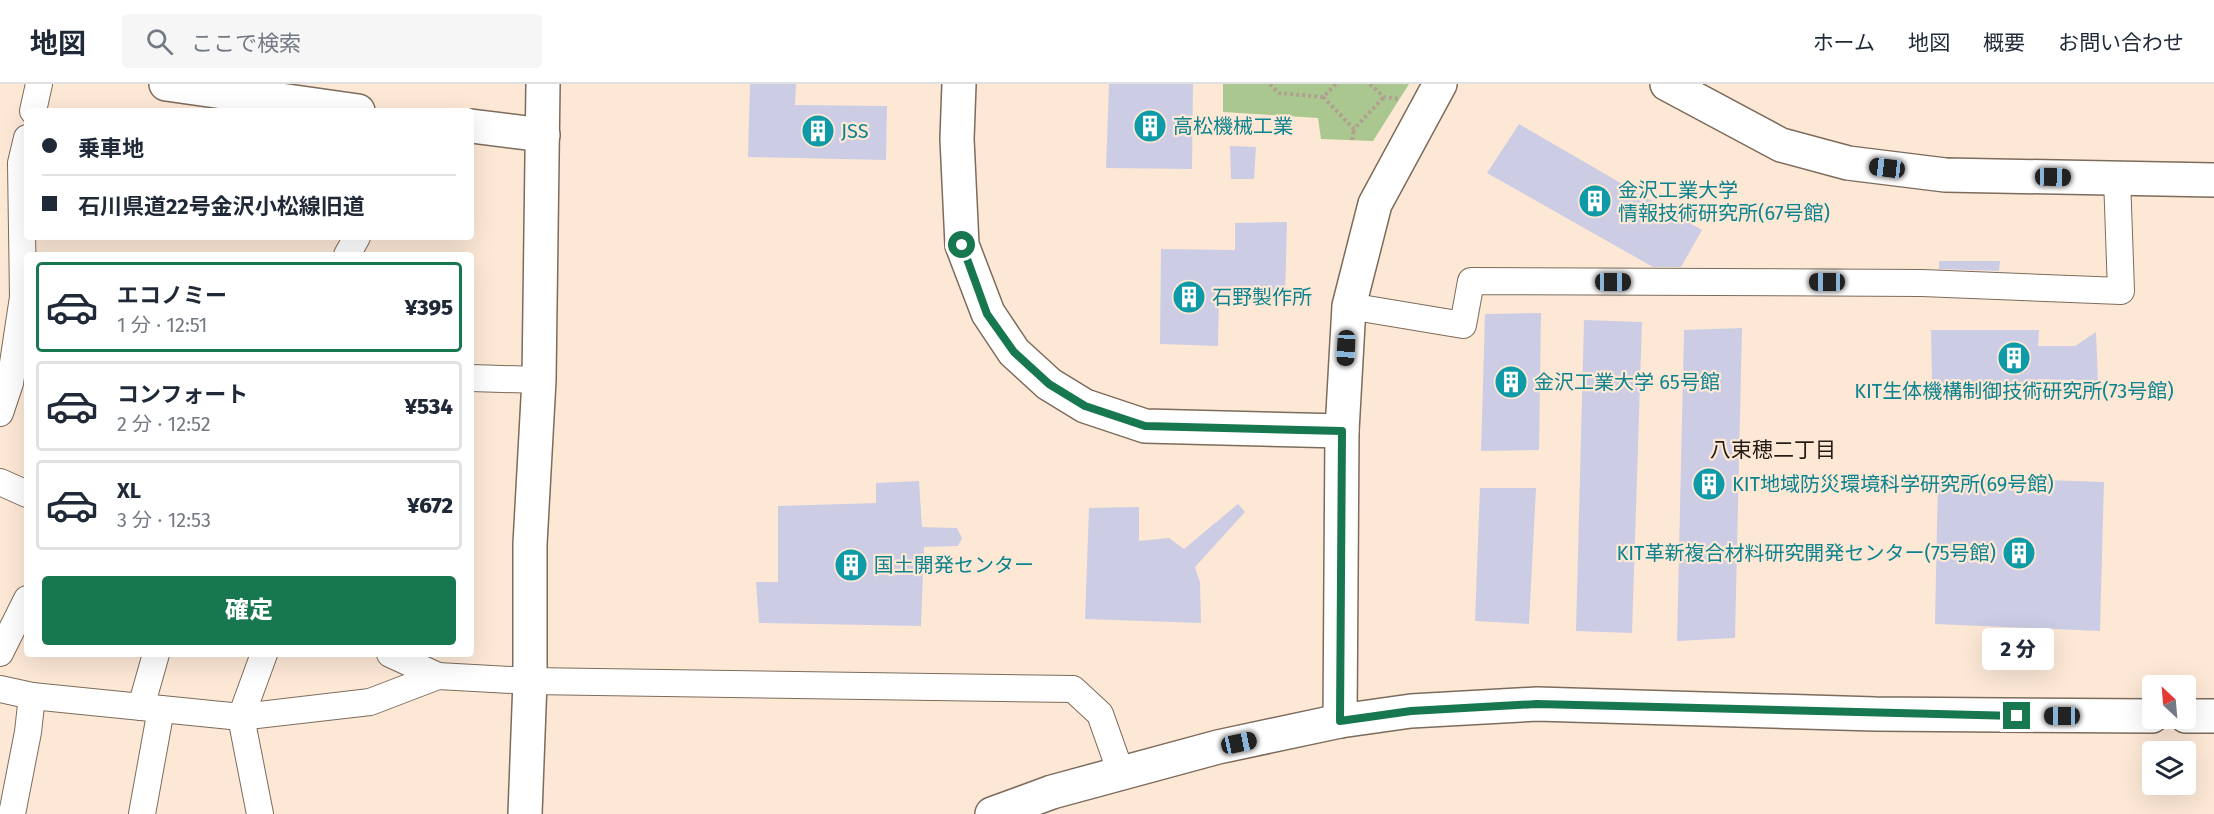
<!DOCTYPE html>
<html lang="ja">
<head>
<meta charset="utf-8">
<style>
	body { margin:0; font-family:"Fira Sans","Noto Sans JP",sans-serif; background:#f6f6f7; color:#1f2937; height:100vh; display:flex; flex-direction:column; font-size:22px; white-space:nowrap }
	* { box-sizing:border-box; margin:0 }
	p { font-size:20px; color:#747a83 }
	.icon { flex:none; width:33px; height:33px; fill:none; stroke:currentColor; stroke-width:2; stroke-linecap:round; stroke-linejoin:round }
	.map { position:relative; flex:1; overflow:hidden }
	.details { position:absolute; left:24px; top:168px; width:450px; height:405px; display:flex; flex-direction:column; background:#fff; border-radius:6px; box-shadow:0 6px 24px #0002 }
	.details>* { flex:none }
	.top-card { position:absolute; left:24px; top:24px; width:450px; height:132px; border-radius:6px; box-shadow:0 6px 24px #0002; display:grid; align-content:center; height:132px; padding:0 18px; background:#fff }
	.needle { width:39px; rotate:334deg }
	.controls { position:absolute; left:2142px; top:591px; display:grid; gap:12px }
	.controls a { display:grid; place-items:center; width:54px; height:54px; border-radius:6px; background:#fff; box-shadow:0 6px 24px #0002; font-size:30px }
	.end { position:absolute; width:27px; height:27px; margin:-14px; border:8px solid #17784f; background:#fff; box-shadow:0 0 0 3px #fff }
	.from { border-radius:50% }
	.bubble { position:absolute; height:42px; border-radius:6px; background:#fff; box-shadow:0 6px 24px #0002; font-size:20px; font-weight:800; line-height:42px; text-align:center }
	.car { position:absolute; width:18px; height:36px; margin:-18px -9px; border-radius:8px; box-shadow:0 0 4px 2px #0007; background:linear-gradient(#222 24%,#8ab4d8 0 40%,#222 0 76%,#8ab4d8 0 86%,#222 0) }
	.top-card b { display:flex; align-items:center; gap:21px; height:57px; font-size:22px }
	.top-card b+b { border-top:2px solid #e0e1e3 }
	.top-card i { width:15px; height:15px; background:#1f2937 }
	ul { padding:10px 0 0; list-style:none }
	li { display:flex; align-items:center; gap:18px; height:90px; margin:0 12px 9px; padding:0 6px; border:3px solid #e0e1e3; border-radius:6px }
	li div { flex:1 }
	li b { display:block; font-size:22px }
	li em { font-style:normal; font-weight:800 }
	li.current { border-color:#17784f }
	li>.icon { width:54px; height:54px; stroke-width:1.5 }
	.action { display:flex; gap:12px; margin-top:auto; padding:12px 18px }
	.action a { flex:1; height:69px; border-radius:6px; background:#17784f; color:#fff; font-size:24px; font-weight:800; line-height:69px; text-align:center }
	header { display:flex; align-items:center; gap:36px; box-sizing:border-box; height:84px; padding:0 30px; background:#fff; border-bottom:2px solid #e0e1e3 }
	header strong { font-size:28px }
	nav { display:flex; gap:33px; margin-inline-start:auto; font-size:21px }
	.search { width:420px; height:54px; background:#f6f6f7; display:flex; align-items:center; gap:15px; box-sizing:border-box; padding:0 21px; border-radius:6px; color:#747a83; font-size:22px }
	.map>svg:first-child { display:block }
	.green { fill:#a9c78e }
	.building { fill:#cccde5 }
	.lines { fill:none; stroke-linecap:round; stroke-linejoin:round }
	.street-casing { stroke:#7d6b5b; stroke-width:28 }
	.secondary-casing { stroke:#7d6b5b; stroke-width:36 }
	.primary-casing { stroke:#7d6b5b; stroke-width:36 }
	.path { stroke:#b1a092; stroke-width:4; stroke-dasharray:3 3; stroke-linecap:butt }
	.street { stroke:#fff; stroke-width:26 }
	.secondary { stroke:#fff; stroke-width:33 }
	.primary { stroke:#fff; stroke-width:33 }
	.route { stroke:#17784f; stroke-width:8 }
	.labels { text-anchor:middle; stroke-width:4.5; stroke-linejoin:round; paint-order:stroke }
	.culture-label { font-size:20px; fill:#0d838f; stroke:#fde8d6; text-anchor:start }
	.neighbourhood-label { font-size:21px; fill:#241c16; stroke:#fde8d6 }
</style>
</head>
<body>
<header>
<strong>地図</strong>
<div class="search"><svg class="icon" aria-label="search" viewBox="0 0 24 24"><circle cx="10" cy="10" r="6"/><path d="M15 15l6 6"/></svg>ここで検索</div>
<nav><a>ホーム</a><a>地図</a><a>概要</a><a>お問い合わせ</a></nav>
</header>
<div class="map">
<svg width="2214" height="730" viewBox="0 0 2214 730">
	<rect width="100%" height="100%" fill="#fde8d6"/>
	<path class="green" d="M 1223,0 L 1409,0 L 1373,57 L 1321,55 L 1318,34 L 1223,28 Z"/>
	<g class="building">
		<path d="M 750,0 L 796,0 L 795,21 L 887,22 L 886,76 L 748,73 Z"/>
		<path d="M 1109,0 L 1193,0 L 1192,85 L 1106,84 Z"/>
		<path d="M 1519,40 L 1702,146 L 1681,183 L 1653,183 L 1487,89 Z"/>
		<path d="M 1230,62 L 1256,63 L 1254,95 L 1231,95 Z"/>
		<path d="M 1287,138 L 1285,214 L 1219,211 L 1218,262 L 1160,260 L 1161,165 L 1235,166 L 1235,139 Z"/>
		<path d="M 1939,177 L 2000,177 L 1999,187 L 1939,185 Z"/>
		<path d="M 1541,229 L 1539,366 L 1481,367 L 1485,230 Z"/>
		<path d="M 1584,236 L 1642,238 L 1632,549 L 1576,547 Z"/>
		<path d="M 1742,244 L 1735,554 L 1677,557 L 1684,246 Z"/>
		<path d="M 1931,246 L 2039,246 L 2038,262 L 2075,262 L 2096,248 L 2098,297 L 2038,295 L 2037,301 L 1932,299 Z"/>
		<path d="M 1938,392 L 2104,398 L 2100,547 L 1935,540 Z"/>
		<path d="M 919,397 L 922,443 L 957,444 L 962,454 L 958,462 L 924,463 L 921,542 L 759,539 L 756,498 L 778,498 L 778,422 L 876,419 L 876,399 Z"/>
		<path d="M 1480,404 L 1536,404 L 1529,540 L 1475,537 Z"/>
		<path d="M 1238,420 L 1245,428 L 1195,483 L 1200,498 L 1201,539 L 1085,535 L 1089,424 L 1139,423 L 1139,457 L 1169,454 L 1184,465 Z"/>
	</g>
	<g class="lines">
		<defs>
			<g id="street">
				<path d="M 33,27 L 39,0"/>
				<path d="M 347,171 L 357,153"/>
				<path d="M 1349,222 L 1463,241 L 1471,197 L 1922,199 L 2121,207 L 2117,93"/>
				<path d="M 471,294 L 539,296"/>
				<path d="M 0,329 L 10,299 L 23,213 L 21,79 L 27,54"/>
				<path d="M 0,398 L 27,410"/>
				<path d="M 0,569 L 27,515"/>
				<path d="M 390,570 L 438,592"/>
				<path d="M 0,605 L 32,612 L 241,633 L 370,618 L 438,592 L 530,597 L 1073,605 L 1100,630 L 1121,689"/>
				<path d="M 141,623 L 156,570"/>
				<path d="M 12,730 L 28,648 L 32,612"/>
				<path d="M 142,730 L 161,625"/>
				<path d="M 260,730 L 241,633 L 264,570"/>
			</g>
			<g id="secondary">
				<path d="M 166,0 L 358,27"/>
				<path d="M 959,0 L 957,55 L 962,161 L 988,229 L 1014,268 L 1049,300 L 1085,322 L 1145,342 L 1342,347"/>
				<path d="M 1667,0 L 1781,61 L 1848,79 L 1945,91 L 2214,96"/>
				<path d="M 471,42 L 543,51"/>
				<path d="M 1340,637 L 1342,347 L 1349,222 L 1375,120 L 1440,0"/>
				<path d="M 525,730 L 530,597 L 530,460 L 539,296 L 543,0"/>
			</g>
			<g id="primary">
				<path d="M 2186,632 L 2214,632"/>
				<path d="M 992,730 L 1052,708 L 1218,663 L 1340,637 L 1411,627 L 1537,620 L 1875,630 L 2152,632"/>
			</g>
		</defs>
		<use href="#street" class="street-casing"/>
		<use href="#secondary" class="secondary-casing"/>
		<use href="#primary" class="primary-casing"/>
		<g class="path">
			<path d="M 1270,0 L 1279,9 L 1323,13 L 1336,0"/>
			<path d="M 1370,0 L 1384,13 L 1399,15"/>
			<path d="M 1323,13 L 1354,45 L 1384,13"/>
			<path d="M 1352,56 L 1354,45"/>
		</g>
		<use href="#street" class="street"/>
		<use href="#secondary" class="secondary"/>
		<use href="#primary" class="primary"/>
	</g>
	<g class="lines">
		<path class="route" d="M 962,161 L 987,230 L 1014,268 L 1049,300 L 1085,322 L 1145,342 L 1342,347 L 1340,637 L 1411,627 L 1537,620 L 2017,632"/>
	</g>
	<defs>
		<symbol id="building-disc" viewBox="-11 -11 22 22"><circle r="9.5" fill="#0f9aa8" stroke="#fde8d6"/><path d="M-4-6H4V6H1V3H-1V6H-4ZM-2.5-4.3h1.7v1.8h-1.7ZM.8-4.3h1.7v1.8H.8ZM-2.5-1h1.7V.8h-1.7ZM.8-1h1.7V.8H.8Z" fill="#fff"/></symbol>
	</defs>
	<g fill-rule="evenodd">
		<use href="#building-disc" x="1131" y="23" width="38" height="38"/>
		<use href="#building-disc" x="799" y="28" width="38" height="38"/>
		<use href="#building-disc" x="1576" y="98" width="38" height="38"/>
		<use href="#building-disc" x="1170" y="194" width="38" height="38"/>
		<use href="#building-disc" x="1995" y="255" width="38" height="38"/>
		<use href="#building-disc" x="1492" y="279" width="38" height="38"/>
		<use href="#building-disc" x="1690" y="381" width="38" height="38"/>
		<use href="#building-disc" x="2000" y="450" width="38" height="38"/>
		<use href="#building-disc" x="832" y="462" width="38" height="38"/>
	</g>
	<g class="labels">
		<g class="culture-label">
			<text x="1173" y="49">高松機械工業</text>
			<text x="841" y="54">JSS</text>
			<text x="1618" y="113">金沢工業大学<tspan x="1618" dy="23">情報技術研究所(67号館)</tspan></text>
			<text x="1212" y="220">石野製作所</text>
			<text x="1534" y="305">金沢工業大学 65号館</text>
			<text x="2014" y="314" text-anchor="middle">KIT生体機構制御技術研究所(73号館)</text>
			<text x="1732" y="407">KIT地域防災環境科学研究所(69号館)</text>
			<text x="1996" y="476" text-anchor="end">KIT革新複合材料研究開発センター(75号館)</text>
			<text x="874" y="488">国土開発センター</text>
		</g>
		<g class="neighbourhood-label">
			<text x="1773" y="373">八束穂二丁目</text>
		</g>
	</g>
</svg>
<div class="controls">
<a><svg class="needle" viewBox="-14 -14 28 28"><path d="M0-13l5 13h-10z" fill="#e53935"/><path d="M0 13l5-13h-10z" fill="#747a83"/></svg></a>
<a><svg class="icon" aria-label="layers" viewBox="0 0 24 24"><path d="M12 4l9 5-9 5-9-5zM3 14l9 5 9-5"/></svg></a>
</div>
<i class="end from" style="left:962px;top:161px"></i>
<i class="end" style="left:2017px;top:632px"></i>
<div class="bubble" style="left:1982px;top:544px;width:72px">2 分</div>
<i class="car" style="left:1887px;top:84px;rotate:277deg"></i>
<i class="car" style="left:2053px;top:93px;rotate:91deg"></i>
<i class="car" style="left:1613px;top:198px;rotate:90deg"></i>
<i class="car" style="left:1827px;top:198px;rotate:270deg"></i>
<i class="car" style="left:1346px;top:264px;rotate:183deg"></i>
<i class="car" style="left:2062px;top:632px;rotate:270deg"></i>
<i class="car" style="left:1239px;top:659px;rotate:78deg"></i>
<div class="top-card">
<b><i class="from"></i>乗車地</b>
<b><i></i>石川県道22号金沢小松線旧道</b>
</div>
<section class="details">
<ul>
<li class="current"><svg class="icon" aria-label="car" viewBox="0 0 24 24"><path d="M5 17H2v-5l4-1 3-4h7l3 4 3 1v5h-3M9 17h6M6 11h13"/><circle cx="7" cy="17" r="2"/><circle cx="17" cy="17" r="2"/></svg><div><b>エコノミー</b><p>1 分 · 12:51</p></div><em>¥395</em></li>
<li><svg class="icon" aria-label="car" viewBox="0 0 24 24"><path d="M5 17H2v-5l4-1 3-4h7l3 4 3 1v5h-3M9 17h6M6 11h13"/><circle cx="7" cy="17" r="2"/><circle cx="17" cy="17" r="2"/></svg><div><b>コンフォート</b><p>2 分 · 12:52</p></div><em>¥534</em></li>
<li><svg class="icon" aria-label="car" viewBox="0 0 24 24"><path d="M5 17H2v-5l4-1 3-4h7l3 4 3 1v5h-3M9 17h6M6 11h13"/><circle cx="7" cy="17" r="2"/><circle cx="17" cy="17" r="2"/></svg><div><b>XL</b><p>3 分 · 12:53</p></div><em>¥672</em></li>
</ul>
<div class="action"><a>確定</a></div>
</section>
</div>
</body>
</html>
